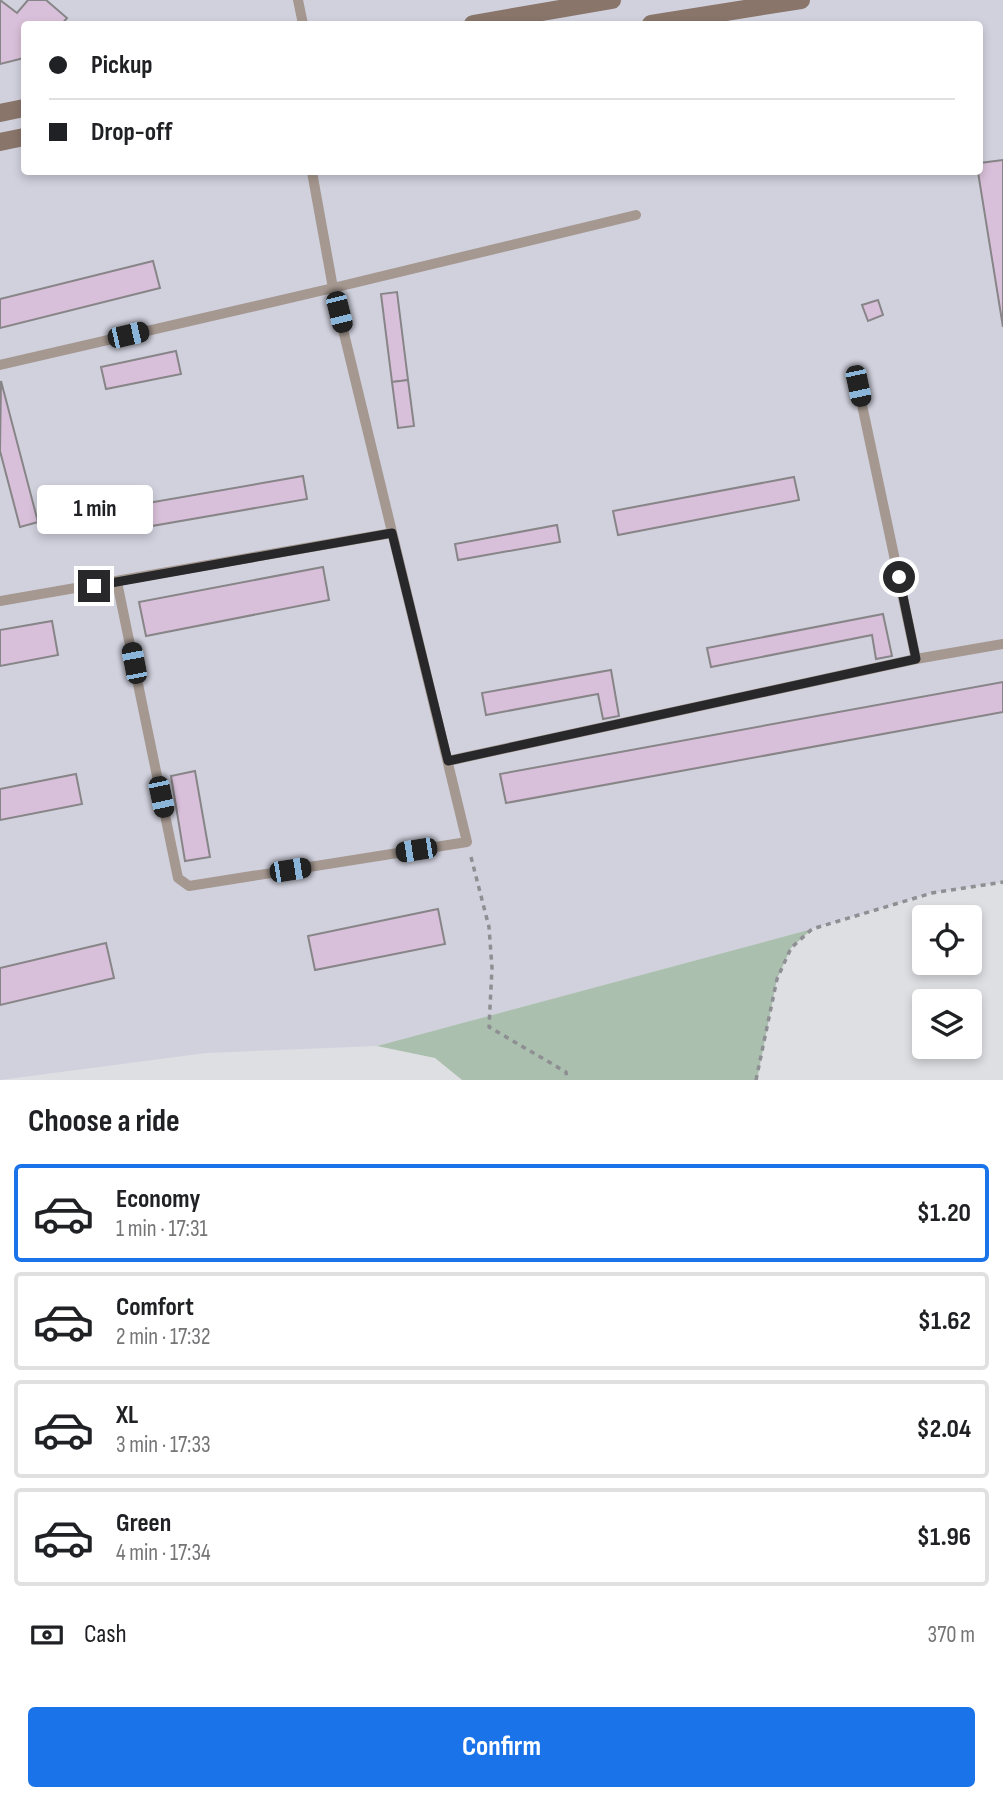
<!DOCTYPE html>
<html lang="en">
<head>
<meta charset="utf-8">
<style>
	body { margin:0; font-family:"Sofia Sans Condensed",sans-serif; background:#f6f6f6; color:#202124; height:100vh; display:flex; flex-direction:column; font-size:26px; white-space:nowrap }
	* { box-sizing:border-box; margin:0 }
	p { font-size:23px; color:#757577 }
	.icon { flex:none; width:38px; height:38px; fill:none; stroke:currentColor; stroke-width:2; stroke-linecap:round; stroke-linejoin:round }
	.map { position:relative; height:1080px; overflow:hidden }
	.drawer { display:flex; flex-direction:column; background:#fff; flex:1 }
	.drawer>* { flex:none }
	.banner { position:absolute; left:21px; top:21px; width:962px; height:154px; border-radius:7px; box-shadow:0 4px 10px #0003; display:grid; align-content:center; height:154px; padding:0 28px; background:#fff }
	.fabs { position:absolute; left:912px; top:905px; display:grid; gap:14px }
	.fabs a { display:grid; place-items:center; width:70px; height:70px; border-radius:7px; background:#fff; box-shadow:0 4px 10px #0003; font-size:35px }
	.end { position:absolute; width:32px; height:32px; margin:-16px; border:9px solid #28282a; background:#fff; box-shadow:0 0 0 4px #fff }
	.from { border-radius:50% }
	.bubble { position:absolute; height:49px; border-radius:7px; background:#fff; box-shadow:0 4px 10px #0003; font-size:23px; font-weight:700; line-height:49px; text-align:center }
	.car { position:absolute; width:21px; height:42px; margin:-21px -10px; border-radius:9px; box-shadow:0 0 5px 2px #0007; background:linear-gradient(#222 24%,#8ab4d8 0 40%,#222 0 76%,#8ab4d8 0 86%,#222 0) }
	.banner b { display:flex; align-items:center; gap:24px; height:66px; font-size:26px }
	.banner b+b { border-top:2px solid #e0e0e0 }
	.banner i { width:18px; height:18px; background:#202124 }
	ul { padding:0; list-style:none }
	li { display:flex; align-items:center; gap:21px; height:98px; margin:0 14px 10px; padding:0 14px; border:4px solid #e0e0e0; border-radius:7px }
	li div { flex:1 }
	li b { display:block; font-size:26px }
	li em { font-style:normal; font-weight:700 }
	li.current { border-color:#1a73e8 }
	li>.icon { width:63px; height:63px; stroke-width:1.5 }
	h2 { padding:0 28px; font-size:32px; line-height:84px }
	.pay { display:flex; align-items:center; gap:18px; height:77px; padding:0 28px; font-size:26px }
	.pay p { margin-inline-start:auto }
	.primary-button { display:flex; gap:14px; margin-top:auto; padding:14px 28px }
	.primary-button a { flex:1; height:80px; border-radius:7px; background:#1a73e8; color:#fff; font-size:28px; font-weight:700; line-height:80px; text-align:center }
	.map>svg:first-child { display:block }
	.built { fill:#d0d1dd; fill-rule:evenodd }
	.green { fill:#abbfaf }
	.building { fill:#d9c0da; stroke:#888588; stroke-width:2 }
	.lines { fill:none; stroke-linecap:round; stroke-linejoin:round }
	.path { stroke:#8e8f92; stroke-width:3.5; stroke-dasharray:5 5; stroke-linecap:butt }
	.service { stroke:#a59890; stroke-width:10 }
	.secondary { stroke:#89756a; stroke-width:18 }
	.route { stroke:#28282a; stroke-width:9 }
</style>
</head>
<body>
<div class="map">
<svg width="1003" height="1080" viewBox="0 0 1003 1080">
	<rect width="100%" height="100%" fill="#dedfe3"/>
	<path class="built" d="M 0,0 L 1003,0 L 1003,882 L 932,893 L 812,929 L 377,1046 L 206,1053 L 0,1080 ZM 24,24 L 980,24 L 980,172 L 24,172 Z"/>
	<path class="green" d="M 812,929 L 791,948 L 777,979 L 757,1080 L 462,1080 L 435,1058 L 377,1046 Z"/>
	<g class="building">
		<path d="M 0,0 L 17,13 L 28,0 L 46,0 L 67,18 L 62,24 L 24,24 L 24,58 L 0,64 Z"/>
		<path d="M 1003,160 L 1003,327 L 978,172 L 980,163 Z"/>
		<path d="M 153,261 L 160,288 L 0,328 L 0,299 Z"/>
		<path d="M 397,292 L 408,380 L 392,382 L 381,294 Z"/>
		<path d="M 878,300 L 883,315 L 868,321 L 862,305 Z"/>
		<path d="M 176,351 L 181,374 L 106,389 L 101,367 Z"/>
		<path d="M 408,380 L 414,426 L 398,428 L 392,382 Z"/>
		<path d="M 1,381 L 38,522 L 20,527 L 0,451 Z"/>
		<path d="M 303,476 L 307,499 L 123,531 L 119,508 Z"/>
		<path d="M 794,477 L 799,500 L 618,535 L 613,511 Z"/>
		<path d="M 557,525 L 560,542 L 458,560 L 455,544 Z"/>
		<path d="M 323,567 L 329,600 L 146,636 L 139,602 Z"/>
		<path d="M 883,614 L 892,656 L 876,659 L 872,635 L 711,667 L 707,648 Z"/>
		<path d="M 52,621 L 58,655 L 0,666 L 0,630 Z"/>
		<path d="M 611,670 L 619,716 L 603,719 L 598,694 L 486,715 L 482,693 Z"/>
		<path d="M 1003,682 L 1003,712 L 506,803 L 500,774 Z"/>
		<path d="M 195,771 L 210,857 L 185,861 L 171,776 Z"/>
		<path d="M 76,774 L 82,804 L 0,820 L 0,789 Z"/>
		<path d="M 438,909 L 445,944 L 315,970 L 308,936 Z"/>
		<path d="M 106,943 L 114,978 L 0,1005 L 0,968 Z"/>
	</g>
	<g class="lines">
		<g class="path">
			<path d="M 471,857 L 489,927 L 492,968 L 489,1027 L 566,1072 L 567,1080"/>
			<path d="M 756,1080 L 777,979 L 791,948 L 812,929 L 932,893 L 1003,882"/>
		</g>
		<g class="service">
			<path d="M 298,0 L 303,24"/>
			<path d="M 312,172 L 333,288 L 636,215"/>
			<path d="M 0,365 L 333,288 L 467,842 L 189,886 L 178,878 L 117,582"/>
			<path d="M 858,386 L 916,659"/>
			<path d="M 0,601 L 392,533"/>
			<path d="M 448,761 L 916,659 L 1003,644"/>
		</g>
		<g class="secondary">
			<path d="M 473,24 L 612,0"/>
			<path d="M 651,24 L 801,0"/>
			<path d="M 0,113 L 24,108"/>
			<path d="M 0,142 L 24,137"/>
		</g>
	</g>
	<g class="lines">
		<path class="route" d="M 94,586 L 392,533 L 448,761 L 916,659 L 899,577"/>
	</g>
</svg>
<div class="fabs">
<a><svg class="icon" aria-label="locate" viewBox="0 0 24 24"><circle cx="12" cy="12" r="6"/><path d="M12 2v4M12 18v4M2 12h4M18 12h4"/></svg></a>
<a><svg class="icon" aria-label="layers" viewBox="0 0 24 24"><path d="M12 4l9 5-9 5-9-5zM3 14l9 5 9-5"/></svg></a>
</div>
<i class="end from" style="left:899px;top:577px"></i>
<i class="end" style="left:94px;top:586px"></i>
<div class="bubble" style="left:37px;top:485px;width:116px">1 min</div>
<i class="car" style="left:339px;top:312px;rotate:166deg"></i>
<i class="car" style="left:128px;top:335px;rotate:77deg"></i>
<i class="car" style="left:858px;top:386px;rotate:168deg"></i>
<i class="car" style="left:134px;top:663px;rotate:349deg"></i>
<i class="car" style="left:161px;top:797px;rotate:168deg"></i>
<i class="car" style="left:416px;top:850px;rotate:261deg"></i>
<i class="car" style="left:290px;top:870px;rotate:81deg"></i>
<div class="banner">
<b><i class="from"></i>Pickup</b>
<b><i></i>Drop-off</b>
</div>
</div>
<section class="drawer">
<h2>Choose a ride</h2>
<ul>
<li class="current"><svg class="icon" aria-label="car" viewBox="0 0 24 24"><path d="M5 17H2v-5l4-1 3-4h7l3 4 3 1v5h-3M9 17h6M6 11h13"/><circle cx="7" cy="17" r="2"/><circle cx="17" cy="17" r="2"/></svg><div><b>Economy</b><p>1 min · 17:31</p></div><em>$1.20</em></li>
<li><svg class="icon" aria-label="car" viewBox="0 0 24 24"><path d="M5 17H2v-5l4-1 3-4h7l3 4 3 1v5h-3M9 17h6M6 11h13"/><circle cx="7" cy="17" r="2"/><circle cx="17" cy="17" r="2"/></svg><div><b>Comfort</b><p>2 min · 17:32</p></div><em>$1.62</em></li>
<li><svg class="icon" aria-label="car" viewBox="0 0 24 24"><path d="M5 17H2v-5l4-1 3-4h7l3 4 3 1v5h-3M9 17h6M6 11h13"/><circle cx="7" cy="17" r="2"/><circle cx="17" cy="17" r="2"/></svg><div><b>XL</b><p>3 min · 17:33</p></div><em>$2.04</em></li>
<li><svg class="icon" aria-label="car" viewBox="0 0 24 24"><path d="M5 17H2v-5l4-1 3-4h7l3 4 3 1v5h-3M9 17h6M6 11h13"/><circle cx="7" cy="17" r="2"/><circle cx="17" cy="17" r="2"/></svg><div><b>Green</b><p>4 min · 17:34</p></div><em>$1.96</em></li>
</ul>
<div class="pay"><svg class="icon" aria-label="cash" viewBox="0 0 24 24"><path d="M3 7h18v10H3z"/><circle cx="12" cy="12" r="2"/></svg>Cash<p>370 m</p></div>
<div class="primary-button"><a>Confirm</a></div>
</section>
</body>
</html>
